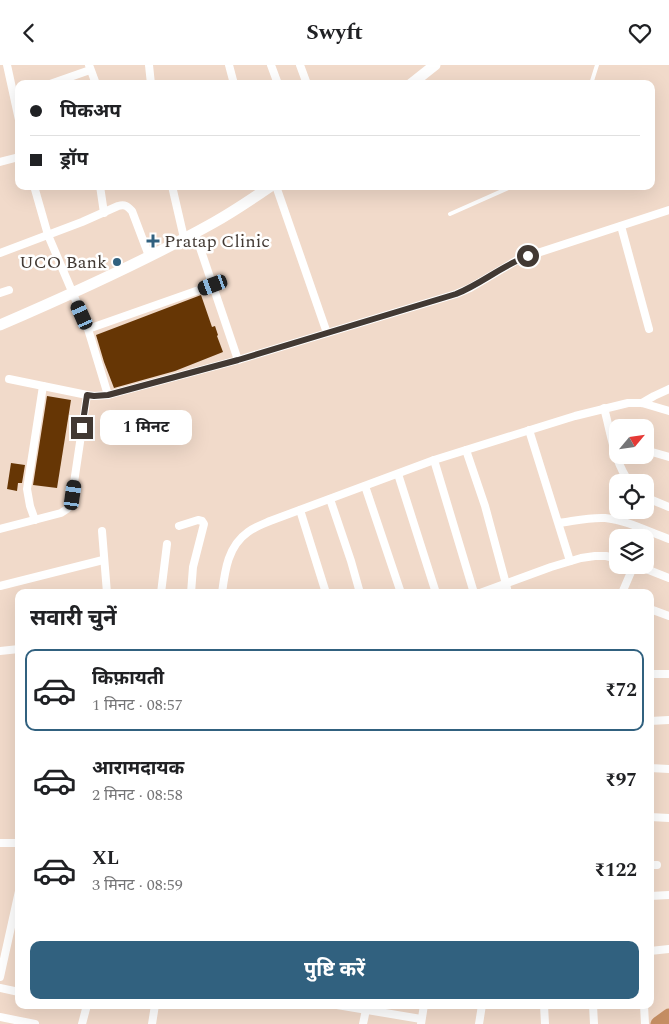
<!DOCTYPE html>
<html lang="hi">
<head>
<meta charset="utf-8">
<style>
	body { margin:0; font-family:Spectral,"Noto Sans Devanagari",serif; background:#f6f6f6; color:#202124; height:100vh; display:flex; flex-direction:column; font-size:19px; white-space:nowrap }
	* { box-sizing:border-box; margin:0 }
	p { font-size:16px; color:#757577 }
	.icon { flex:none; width:28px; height:28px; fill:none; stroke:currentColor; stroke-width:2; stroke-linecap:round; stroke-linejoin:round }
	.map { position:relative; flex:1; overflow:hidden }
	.sheet { position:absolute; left:15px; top:524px; width:639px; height:420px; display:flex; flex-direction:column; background:#fff; border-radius:10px; box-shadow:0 5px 20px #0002 }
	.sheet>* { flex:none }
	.top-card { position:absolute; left:15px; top:15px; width:640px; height:110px; border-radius:10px; box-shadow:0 5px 20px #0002; display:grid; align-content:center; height:110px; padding:0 15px; background:#fff }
	.needle { width:32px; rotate:61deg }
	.controls { position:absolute; left:609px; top:354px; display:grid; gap:10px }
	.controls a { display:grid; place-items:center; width:45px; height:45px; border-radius:10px; background:#fff; box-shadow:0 5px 20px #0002; font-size:25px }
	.end { position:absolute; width:22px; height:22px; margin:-11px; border:6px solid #423933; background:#fff; box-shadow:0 0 0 2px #fff }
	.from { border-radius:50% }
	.bubble { position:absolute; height:35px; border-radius:10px; background:#fff; box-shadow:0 5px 20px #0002; font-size:16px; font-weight:700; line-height:35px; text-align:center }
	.car { position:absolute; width:15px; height:30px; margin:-15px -8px; border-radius:6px; box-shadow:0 0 4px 1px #0007; background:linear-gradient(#222 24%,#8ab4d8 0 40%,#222 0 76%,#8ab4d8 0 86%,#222 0) }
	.top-card b { display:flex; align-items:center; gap:18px; height:48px; font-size:19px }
	.top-card b+b { border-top:1px solid #e0e0e0 }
	.top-card i { width:12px; height:12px; background:#202124 }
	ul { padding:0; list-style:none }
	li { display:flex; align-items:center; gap:15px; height:82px; margin:0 10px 8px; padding:0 5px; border:2px solid transparent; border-radius:10px }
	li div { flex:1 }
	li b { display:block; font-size:19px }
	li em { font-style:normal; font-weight:700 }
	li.on { border-color:#31617f }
	li>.icon { width:45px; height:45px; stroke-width:1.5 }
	h2 { padding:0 15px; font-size:22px; line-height:60px }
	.primary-button { display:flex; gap:10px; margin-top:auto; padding:10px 15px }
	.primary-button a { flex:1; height:58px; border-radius:10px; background:#31617f; color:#fff; font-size:20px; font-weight:700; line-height:58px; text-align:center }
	header { display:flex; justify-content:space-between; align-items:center; height:65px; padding:0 15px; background:#fff; font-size:22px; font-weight:700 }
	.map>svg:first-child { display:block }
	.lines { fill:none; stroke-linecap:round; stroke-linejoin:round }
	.river { stroke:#c58e63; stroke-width:15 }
	.building { fill:#663605 }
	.lane { stroke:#fff; stroke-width:4 }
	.street { stroke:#fff; stroke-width:8 }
	.secondary { stroke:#fff; stroke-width:11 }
	.route { stroke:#423933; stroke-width:6 }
	.poi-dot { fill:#31617f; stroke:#fff; stroke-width:2 }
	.labels { text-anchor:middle; stroke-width:5; stroke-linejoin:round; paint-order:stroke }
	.poi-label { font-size:18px; fill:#423933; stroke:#fff; text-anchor:start }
</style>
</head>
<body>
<header><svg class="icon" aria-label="back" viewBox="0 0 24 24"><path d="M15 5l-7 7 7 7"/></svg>Swyft<svg class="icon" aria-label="heart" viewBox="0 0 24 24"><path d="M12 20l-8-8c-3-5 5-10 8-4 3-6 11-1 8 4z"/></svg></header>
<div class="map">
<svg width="669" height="959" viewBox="0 0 669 959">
	<rect width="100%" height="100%" fill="#f1daca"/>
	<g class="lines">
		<path class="river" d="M 658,959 L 669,951"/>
	</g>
	<g class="building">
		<path d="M 201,230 L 212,262 L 215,261 L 218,270 L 217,271 L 223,287 L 175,306 L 114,323 L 104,297 L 96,270 Z"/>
		<path d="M 47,331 L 71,335 L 57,423 L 33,420 Z"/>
		<path d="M 11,398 L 25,400 L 22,418 L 18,418 L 17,426 L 7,424 Z"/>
	</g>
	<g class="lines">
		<g class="lane">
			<path d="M 591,19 L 597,0"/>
			<path d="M 450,149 L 513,121"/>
		</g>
		<g class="street">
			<path d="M 7,0 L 19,55"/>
			<path d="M 89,0 L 96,19"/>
			<path d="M 149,0 L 151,19"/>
			<path d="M 229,0 L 234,19"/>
			<path d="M 271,0 L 278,19"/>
			<path d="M 300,0 L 307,19"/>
			<path d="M 50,19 L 90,5"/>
			<path d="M 0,97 L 19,92"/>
			<path d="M 34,121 L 48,170 L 88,264 L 108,330 L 238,295 L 456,229 L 470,223 L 519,194 L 669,145"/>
			<path d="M 100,121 L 104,148"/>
			<path d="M 172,121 L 184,173"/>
			<path d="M 276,121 L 327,268"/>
			<path d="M 621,161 L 649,264"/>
			<path d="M 195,168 L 238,295"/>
			<path d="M 0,188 L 82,157 L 118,141 C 125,139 127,141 132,146 L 149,191"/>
			<path d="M 0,228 L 9,225"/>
			<path d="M 88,264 L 213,220"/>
			<path d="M 9,314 L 87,330 L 94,331 L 108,330"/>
			<path d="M 642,338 L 654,331 L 669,324"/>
			<path d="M 604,343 C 611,368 614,397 630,418"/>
			<path d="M 529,365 L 570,496"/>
			<path d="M 466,385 L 485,441 L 506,519 L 508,528"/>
			<path d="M 645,385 L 669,392"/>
			<path d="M 434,395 L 474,528"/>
			<path d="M 398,409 L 436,528"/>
			<path d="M 365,421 L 401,528"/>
			<path d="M 645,431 L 652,435 L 669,442"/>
			<path d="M 330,434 L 351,496 L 360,528"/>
			<path d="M 300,445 L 326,528"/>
			<path d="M 35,455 L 30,441 L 27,424 L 43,321"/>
			<path d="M 559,458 C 574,456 590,452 605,453 C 627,455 649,467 669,474"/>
			<path d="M 179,461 L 198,455 L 202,456 L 204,459 L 193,502 L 191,528"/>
			<path d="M 0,464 L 61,448 L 67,444 L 71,438 L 87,330"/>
			<path d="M 102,466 L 107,528"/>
			<path d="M 636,500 L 669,513"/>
			<path d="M 0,521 L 103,495"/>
			<path d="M 161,528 L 167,479"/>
			<path d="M 222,528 C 225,505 228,481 248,467 C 255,462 263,459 270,456 L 434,395 L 575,351 L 628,338 L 642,338 L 669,346"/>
			<path d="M 480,528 L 551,502 L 581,493 L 595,491 L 606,491 L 618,494"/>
			<path d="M 622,528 L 634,500"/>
			<path d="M 650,544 L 669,551"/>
			<path d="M 0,586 L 19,584"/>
			<path d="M 650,609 L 669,609"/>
			<path d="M 650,656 L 669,655"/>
			<path d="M 650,703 L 669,704"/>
			<path d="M 650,752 L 669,753"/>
			<path d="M 0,778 L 19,778"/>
			<path d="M 650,800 L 657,800"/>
			<path d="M 650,831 L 669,830"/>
			<path d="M 650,886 L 669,884"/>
			<path d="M 0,912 L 19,826"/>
			<path d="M 0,923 L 19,927"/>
			<path d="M 337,940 L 421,954"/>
			<path d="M 544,940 L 545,959"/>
			<path d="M 593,940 L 594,959"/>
			<path d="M 644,940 L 645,959"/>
			<path d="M 0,952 L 35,959"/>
			<path d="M 82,959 L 87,940"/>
			<path d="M 152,959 L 155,940"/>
			<path d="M 363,959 L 367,940"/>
			<path d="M 421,959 L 424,940"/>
			<path d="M 479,959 L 482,940"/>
		</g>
		<g class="secondary">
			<path d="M 411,19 L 435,0"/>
			<path d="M 0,260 C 72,229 145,196 213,158 C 233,147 252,134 271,121"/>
		</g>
	</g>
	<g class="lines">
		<path class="route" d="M 82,363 L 87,330 L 94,331 L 108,330 L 238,295 L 456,229 C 481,219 503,200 528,191"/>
	</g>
	<g class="poi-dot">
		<path d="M150.5 168.5h5v5h5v5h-5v5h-5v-5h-5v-5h5z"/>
		<circle cx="117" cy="197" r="5"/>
	</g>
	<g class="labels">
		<g class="poi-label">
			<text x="164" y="182">Pratap Clinic</text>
			<text x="107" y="203" text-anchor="end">UCO Bank</text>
		</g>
	</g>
</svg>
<div class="controls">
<a><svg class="needle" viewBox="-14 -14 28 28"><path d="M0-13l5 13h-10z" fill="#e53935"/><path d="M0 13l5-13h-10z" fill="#757577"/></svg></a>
<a><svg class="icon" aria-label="locate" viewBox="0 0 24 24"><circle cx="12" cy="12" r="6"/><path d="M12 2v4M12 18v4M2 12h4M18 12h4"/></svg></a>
<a><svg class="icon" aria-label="layers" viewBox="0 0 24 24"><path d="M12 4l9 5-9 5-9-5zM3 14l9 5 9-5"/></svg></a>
</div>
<i class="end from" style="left:528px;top:191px"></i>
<i class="end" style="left:82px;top:363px"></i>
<div class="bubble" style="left:100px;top:345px;width:92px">1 मिनट</div>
<i class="car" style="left:213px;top:220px;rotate:250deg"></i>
<i class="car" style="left:82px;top:250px;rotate:336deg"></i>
<i class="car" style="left:73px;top:430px;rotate:8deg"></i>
<div class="top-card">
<b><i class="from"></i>पिकअप</b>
<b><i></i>ड्रॉप</b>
</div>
<section class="sheet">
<h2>सवारी चुनें</h2>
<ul>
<li class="on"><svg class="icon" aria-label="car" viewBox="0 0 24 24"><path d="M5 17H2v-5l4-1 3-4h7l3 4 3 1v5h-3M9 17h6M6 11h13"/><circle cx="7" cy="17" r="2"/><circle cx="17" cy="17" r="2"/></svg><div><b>किफ़ायती</b><p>1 मिनट · 08:57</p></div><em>₹72</em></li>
<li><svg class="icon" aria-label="car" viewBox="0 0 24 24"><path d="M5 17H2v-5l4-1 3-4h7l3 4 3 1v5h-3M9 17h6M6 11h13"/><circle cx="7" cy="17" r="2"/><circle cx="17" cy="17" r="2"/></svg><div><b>आरामदायक</b><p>2 मिनट · 08:58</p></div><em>₹97</em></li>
<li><svg class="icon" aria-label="car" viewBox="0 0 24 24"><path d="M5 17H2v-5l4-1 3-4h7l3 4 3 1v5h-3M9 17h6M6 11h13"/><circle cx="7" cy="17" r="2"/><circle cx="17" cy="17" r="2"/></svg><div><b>XL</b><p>3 मिनट · 08:59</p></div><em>₹122</em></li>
</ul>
<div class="primary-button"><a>पुष्टि करें</a></div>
</section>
</div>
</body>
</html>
